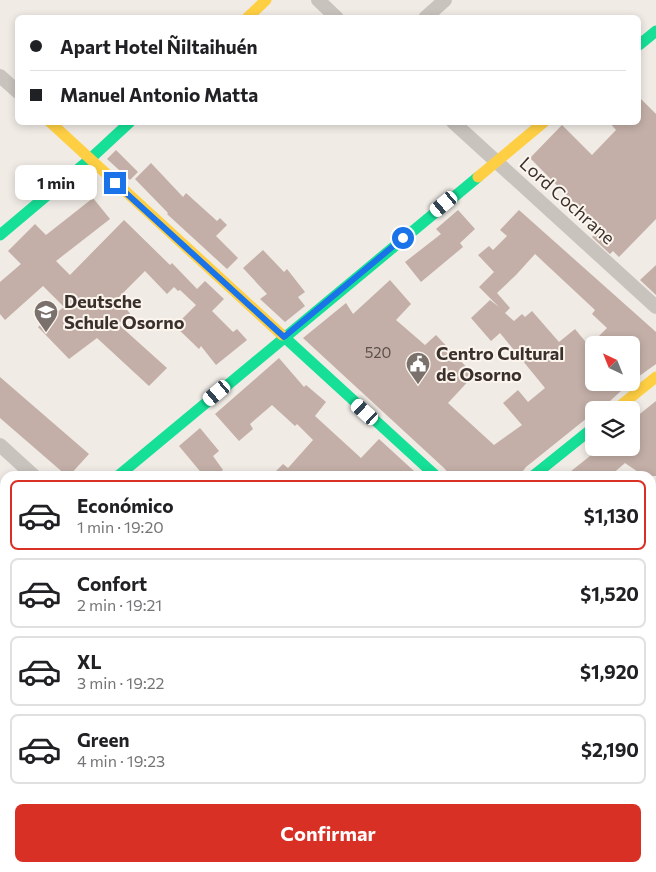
<!DOCTYPE html>
<html lang="es">
<head>
<meta charset="utf-8">
<style>
	body { margin:0; font-family:Commissioner,sans-serif; background:#f2f2f2; color:#202124; height:100vh; display:flex; flex-direction:column; font-size:19px; white-space:nowrap }
	* { box-sizing:border-box; margin:0 }
	p { font-size:16px; color:#757577 }
	.icon { flex:none; width:28px; height:28px; fill:none; stroke:currentColor; stroke-width:2; stroke-linecap:round; stroke-linejoin:round }
	.map { position:relative; flex:1; overflow:hidden }
	.side { position:absolute; left:0px; top:471px; width:656px; height:401px; display:flex; flex-direction:column; background:#fff; border-radius:15px 15px 0 0; box-shadow:0 2px 8px #0003 }
	.side>* { flex:none }
	.guide { position:absolute; left:15px; top:15px; width:626px; height:110px; border-radius:8px; box-shadow:0 2px 8px #0003; display:grid; align-content:center; height:110px; padding:0 15px; background:#fff }
	.needle { width:32px; rotate:317deg }
	.controls { position:absolute; left:585px; top:336px; display:grid; gap:10px }
	.controls a { display:grid; place-items:center; width:55px; height:55px; border-radius:8px; background:#fff; box-shadow:0 2px 8px #0003; font-size:25px }
	.end { position:absolute; width:22px; height:22px; margin:-11px; border:6px solid #1a73e8; background:#fff; box-shadow:0 0 0 2px #fff }
	.from { border-radius:50% }
	.bubble { position:absolute; height:35px; border-radius:8px; background:#fff; box-shadow:0 2px 8px #0003; font-size:16px; font-weight:700; line-height:35px; text-align:center }
	.car { position:absolute; width:15px; height:30px; margin:-15px -8px; border-radius:6px; box-shadow:0 0 4px 1px #0007; background:linear-gradient(#fff 24%,#345 0 40%,#fff 0 76%,#345 0 86%,#fff 0) }
	.guide b { display:flex; align-items:center; gap:18px; height:48px; font-size:19px }
	.guide b+b { border-top:1px solid #e0e0e0 }
	.guide i { width:12px; height:12px; background:#202124 }
	ul { padding:9px 0 0; list-style:none }
	li { display:flex; align-items:center; gap:15px; height:70px; margin:0 10px 8px; padding:0 5px; border:2px solid #e0e0e0; border-radius:8px }
	li div { flex:1 }
	li b { display:block; font-size:19px }
	li em { font-style:normal; font-weight:700 }
	li.on { border-color:#d93025 }
	li>.icon { width:45px; height:45px; stroke-width:1.5 }
	.button { display:flex; gap:10px; margin-top:auto; padding:10px 15px }
	.button a { flex:1; height:58px; border-radius:8px; background:#d93025; color:#fff; font-size:20px; font-weight:700; line-height:58px; text-align:center }
	.map>svg:first-child { display:block }
	.building { fill:#c3afa7; fill-rule:evenodd }
	.lines { fill:none; stroke-linecap:round; stroke-linejoin:round }
	.street { stroke:#c9c3be; stroke-width:14 }
	.fast { stroke:#16e098; stroke-width:11 }
	.slow { stroke:#ffcf43; stroke-width:11 }
	.route { stroke:#1a73e8; stroke-width:6 }
	.labels { text-anchor:middle; stroke-width:4; stroke-linejoin:round; paint-order:stroke }
	.number-label { font-size:15px; fill:#5d504a }
	.street-label { font-size:18px; fill:#3b302b; stroke:#fbf5ee }
	.poi-label { font-size:18px; font-weight:bold; fill:#3b302b; stroke:#fbf5ee; text-anchor:start }
</style>
</head>
<body>
<div class="map">
<svg width="656" height="872" viewBox="0 0 656 872">
	<rect width="100%" height="100%" fill="#f0ebe5"/>
	<g class="building">
		<path d="M 639,97 L 656,114 L 656,219 L 619,257 L 613,251 L 610,254 L 592,237 L 600,229 L 530,158 L 562,125 L 592,155 L 616,130 L 609,122 L 639,122 Z"/>
		<path d="M 116,150 L 138,172 L 130,180 L 107,159 Z"/>
		<path d="M 151,163 L 183,197 L 186,193 L 217,221 L 220,218 L 227,225 L 216,236 L 238,258 L 227,269 L 167,214 L 168,213 L 135,179 Z"/>
		<path d="M 93,198 L 110,219 L 56,261 L 70,275 L 124,220 L 170,265 L 172,263 L 197,289 L 205,281 L 224,299 L 212,311 L 233,332 L 237,329 L 247,340 L 216,365 L 201,346 L 199,349 L 175,326 L 196,305 L 180,290 L 178,291 L 174,287 L 167,294 L 145,271 L 118,298 L 131,315 L 118,324 L 167,368 L 149,386 L 97,338 L 69,359 L 38,327 L 64,307 L 43,286 L 5,320 L 0,314 L 0,282 L 21,264 L 8,251 L 35,224 L 46,235 Z"/>
		<path d="M 458,210 L 475,229 L 460,243 L 463,247 L 421,282 L 405,262 L 441,234 L 436,229 Z"/>
		<path d="M 519,210 L 656,332 L 656,364 L 631,382 L 631,345 L 594,345 L 594,382 L 631,382 L 600,410 L 594,410 L 594,415 L 587,418 L 526,467 L 519,476 L 451,476 L 444,468 L 303,338 L 346,303 L 353,314 L 390,280 L 411,304 L 396,320 L 425,345 L 436,335 L 474,375 L 448,403 L 494,445 L 522,425 L 503,403 L 518,390 L 528,402 L 545,388 L 500,333 L 491,341 L 471,318 L 490,300 L 499,307 L 479,287 L 494,272 L 478,255 L 489,246 L 493,250 L 507,236 L 500,230 ZM 535,254 L 595,310 L 592,314 L 607,328 L 589,346 L 575,329 L 559,342 L 532,311 L 525,317 L 522,314 L 514,321 L 505,313 L 510,308 L 497,293 L 516,275 Z"/>
		<path d="M 263,250 L 284,272 L 287,269 L 305,292 L 298,297 L 305,306 L 285,322 L 260,299 L 267,294 L 243,268 Z"/>
		<path d="M 656,265 L 656,295 L 640,280 Z"/>
		<path d="M 279,358 L 304,387 L 306,385 L 326,402 L 315,416 L 361,458 L 379,439 L 414,471 L 409,476 L 271,476 L 283,464 L 288,468 L 313,440 L 297,424 L 295,426 L 272,405 L 250,424 L 253,429 L 239,441 L 215,414 Z"/>
		<path d="M 0,377 L 89,454 L 69,476 L 67,476 L 0,418 Z"/>
		<path d="M 656,401 L 656,476 L 644,476 L 625,463 L 610,476 L 565,476 L 600,448 L 631,448 L 631,421 Z"/>
		<path d="M 200,428 L 219,451 L 213,456 L 223,470 L 215,476 L 204,476 L 179,446 Z"/>
	</g>
	<g class="lines">
		<g class="street">
			<path d="M 318,0 L 337,18"/>
			<path d="M 425,18 L 445,0"/>
			<path d="M 0,76 L 18,92"/>
			<path d="M 453,122 L 656,307"/>
			<path d="M 0,445 L 34,476"/>
			<path d="M 651,675 L 656,680"/>
			<path d="M 461,868 L 466,872"/>
		</g>
		<g class="fast">
			<path d="M 639,45 L 656,31"/>
			<path d="M 0,235 L 89,160 L 130,122"/>
			<path d="M 282,335 L 436,476"/>
			<path d="M 118,476 L 478,177"/>
			<path d="M 533,476 L 594,427"/>
			<path d="M 651,730 L 656,726"/>
			<path d="M 0,808 L 5,813"/>
			<path d="M 66,868 L 71,872"/>
			<path d="M 480,872 L 485,868"/>
		</g>
		<g class="slow">
			<path d="M 247,18 L 266,0"/>
			<path d="M 50,122 L 282,335"/>
			<path d="M 478,177 L 544,122"/>
			<path d="M 615,410 L 656,377"/>
			<path d="M 0,575 L 5,571"/>
		</g>
	</g>
	<g class="lines">
		<path class="route" d="M 115,183 L 284,337 L 403,238"/>
	</g>
	<defs>
		<symbol id="school-pin" viewBox="-11 -11 22 30"><path d="M0 17L-7.5 6A9.5 9.5 0 1 1 7.5 6Z" fill="#7a716c" stroke="#fbf5ee"/><path d="M0-5L7-2L0 1L-7-2ZM-4 1L0 2.5L4 1V4Q0 6-4 4Z" fill="#fff"/></symbol>
		<symbol id="civic-pin" viewBox="-11 -11 22 30"><path d="M0 17L-7.5 6A9.5 9.5 0 1 1 7.5 6Z" fill="#7a716c" stroke="#fbf5ee"/><path d="M-.6-6.5H3V-4.5H.6V-3L4-1V1h2V6H-6V1h2V-1L-.6-3ZM-1.2 2.5V6h2.4V2.5Z" fill="#fff"/></symbol>
	</defs>
	<g fill-rule="evenodd">
		<use href="#school-pin" x="32" y="298" width="28" height="38"/>
		<use href="#civic-pin" x="404" y="350" width="28" height="38"/>
	</g>
	<g class="labels">
		<g class="number-label">
			<text x="378" y="358">520</text>
		</g>
		<g class="street-label">
			<text transform="translate(567 201) rotate(42)" y="6">Lord Cochrane</text>
		</g>
		<g class="poi-label">
			<text x="64" y="308">Deutsche<tspan x="64" dy="21">Schule Osorno</tspan></text>
			<text x="436" y="360">Centro Cultural<tspan x="436" dy="21">de Osorno</tspan></text>
		</g>
	</g>
</svg>
<div class="controls">
<a><svg class="needle" viewBox="-14 -14 28 28"><path d="M0-13l5 13h-10z" fill="#e53935"/><path d="M0 13l5-13h-10z" fill="#757577"/></svg></a>
<a><svg class="icon" aria-label="layers" viewBox="0 0 24 24"><path d="M12 4l9 5-9 5-9-5zM3 14l9 5 9-5"/></svg></a>
</div>
<i class="end from" style="left:403px;top:238px"></i>
<i class="end" style="left:115px;top:183px"></i>
<div class="bubble" style="left:15px;top:165px;width:82px">1 min</div>
<i class="car" style="left:444px;top:204px;rotate:230deg"></i>
<i class="car" style="left:217px;top:393px;rotate:230deg"></i>
<i class="car" style="left:365px;top:412px;rotate:312deg"></i>
<div class="guide">
<b><i class="from"></i>Apart Hotel Ñiltaihuén</b>
<b><i></i>Manuel Antonio Matta</b>
</div>
<section class="side">
<ul>
<li class="on"><svg class="icon" aria-label="car" viewBox="0 0 24 24"><path d="M5 17H2v-5l4-1 3-4h7l3 4 3 1v5h-3M9 17h6M6 11h13"/><circle cx="7" cy="17" r="2"/><circle cx="17" cy="17" r="2"/></svg><div><b>Económico</b><p>1 min · 19:20</p></div><em>$1,130</em></li>
<li><svg class="icon" aria-label="car" viewBox="0 0 24 24"><path d="M5 17H2v-5l4-1 3-4h7l3 4 3 1v5h-3M9 17h6M6 11h13"/><circle cx="7" cy="17" r="2"/><circle cx="17" cy="17" r="2"/></svg><div><b>Confort</b><p>2 min · 19:21</p></div><em>$1,520</em></li>
<li><svg class="icon" aria-label="car" viewBox="0 0 24 24"><path d="M5 17H2v-5l4-1 3-4h7l3 4 3 1v5h-3M9 17h6M6 11h13"/><circle cx="7" cy="17" r="2"/><circle cx="17" cy="17" r="2"/></svg><div><b>XL</b><p>3 min · 19:22</p></div><em>$1,920</em></li>
<li><svg class="icon" aria-label="car" viewBox="0 0 24 24"><path d="M5 17H2v-5l4-1 3-4h7l3 4 3 1v5h-3M9 17h6M6 11h13"/><circle cx="7" cy="17" r="2"/><circle cx="17" cy="17" r="2"/></svg><div><b>Green</b><p>4 min · 19:23</p></div><em>$2,190</em></li>
</ul>
<div class="button"><a>Confirmar</a></div>
</section>
</div>
</body>
</html>
